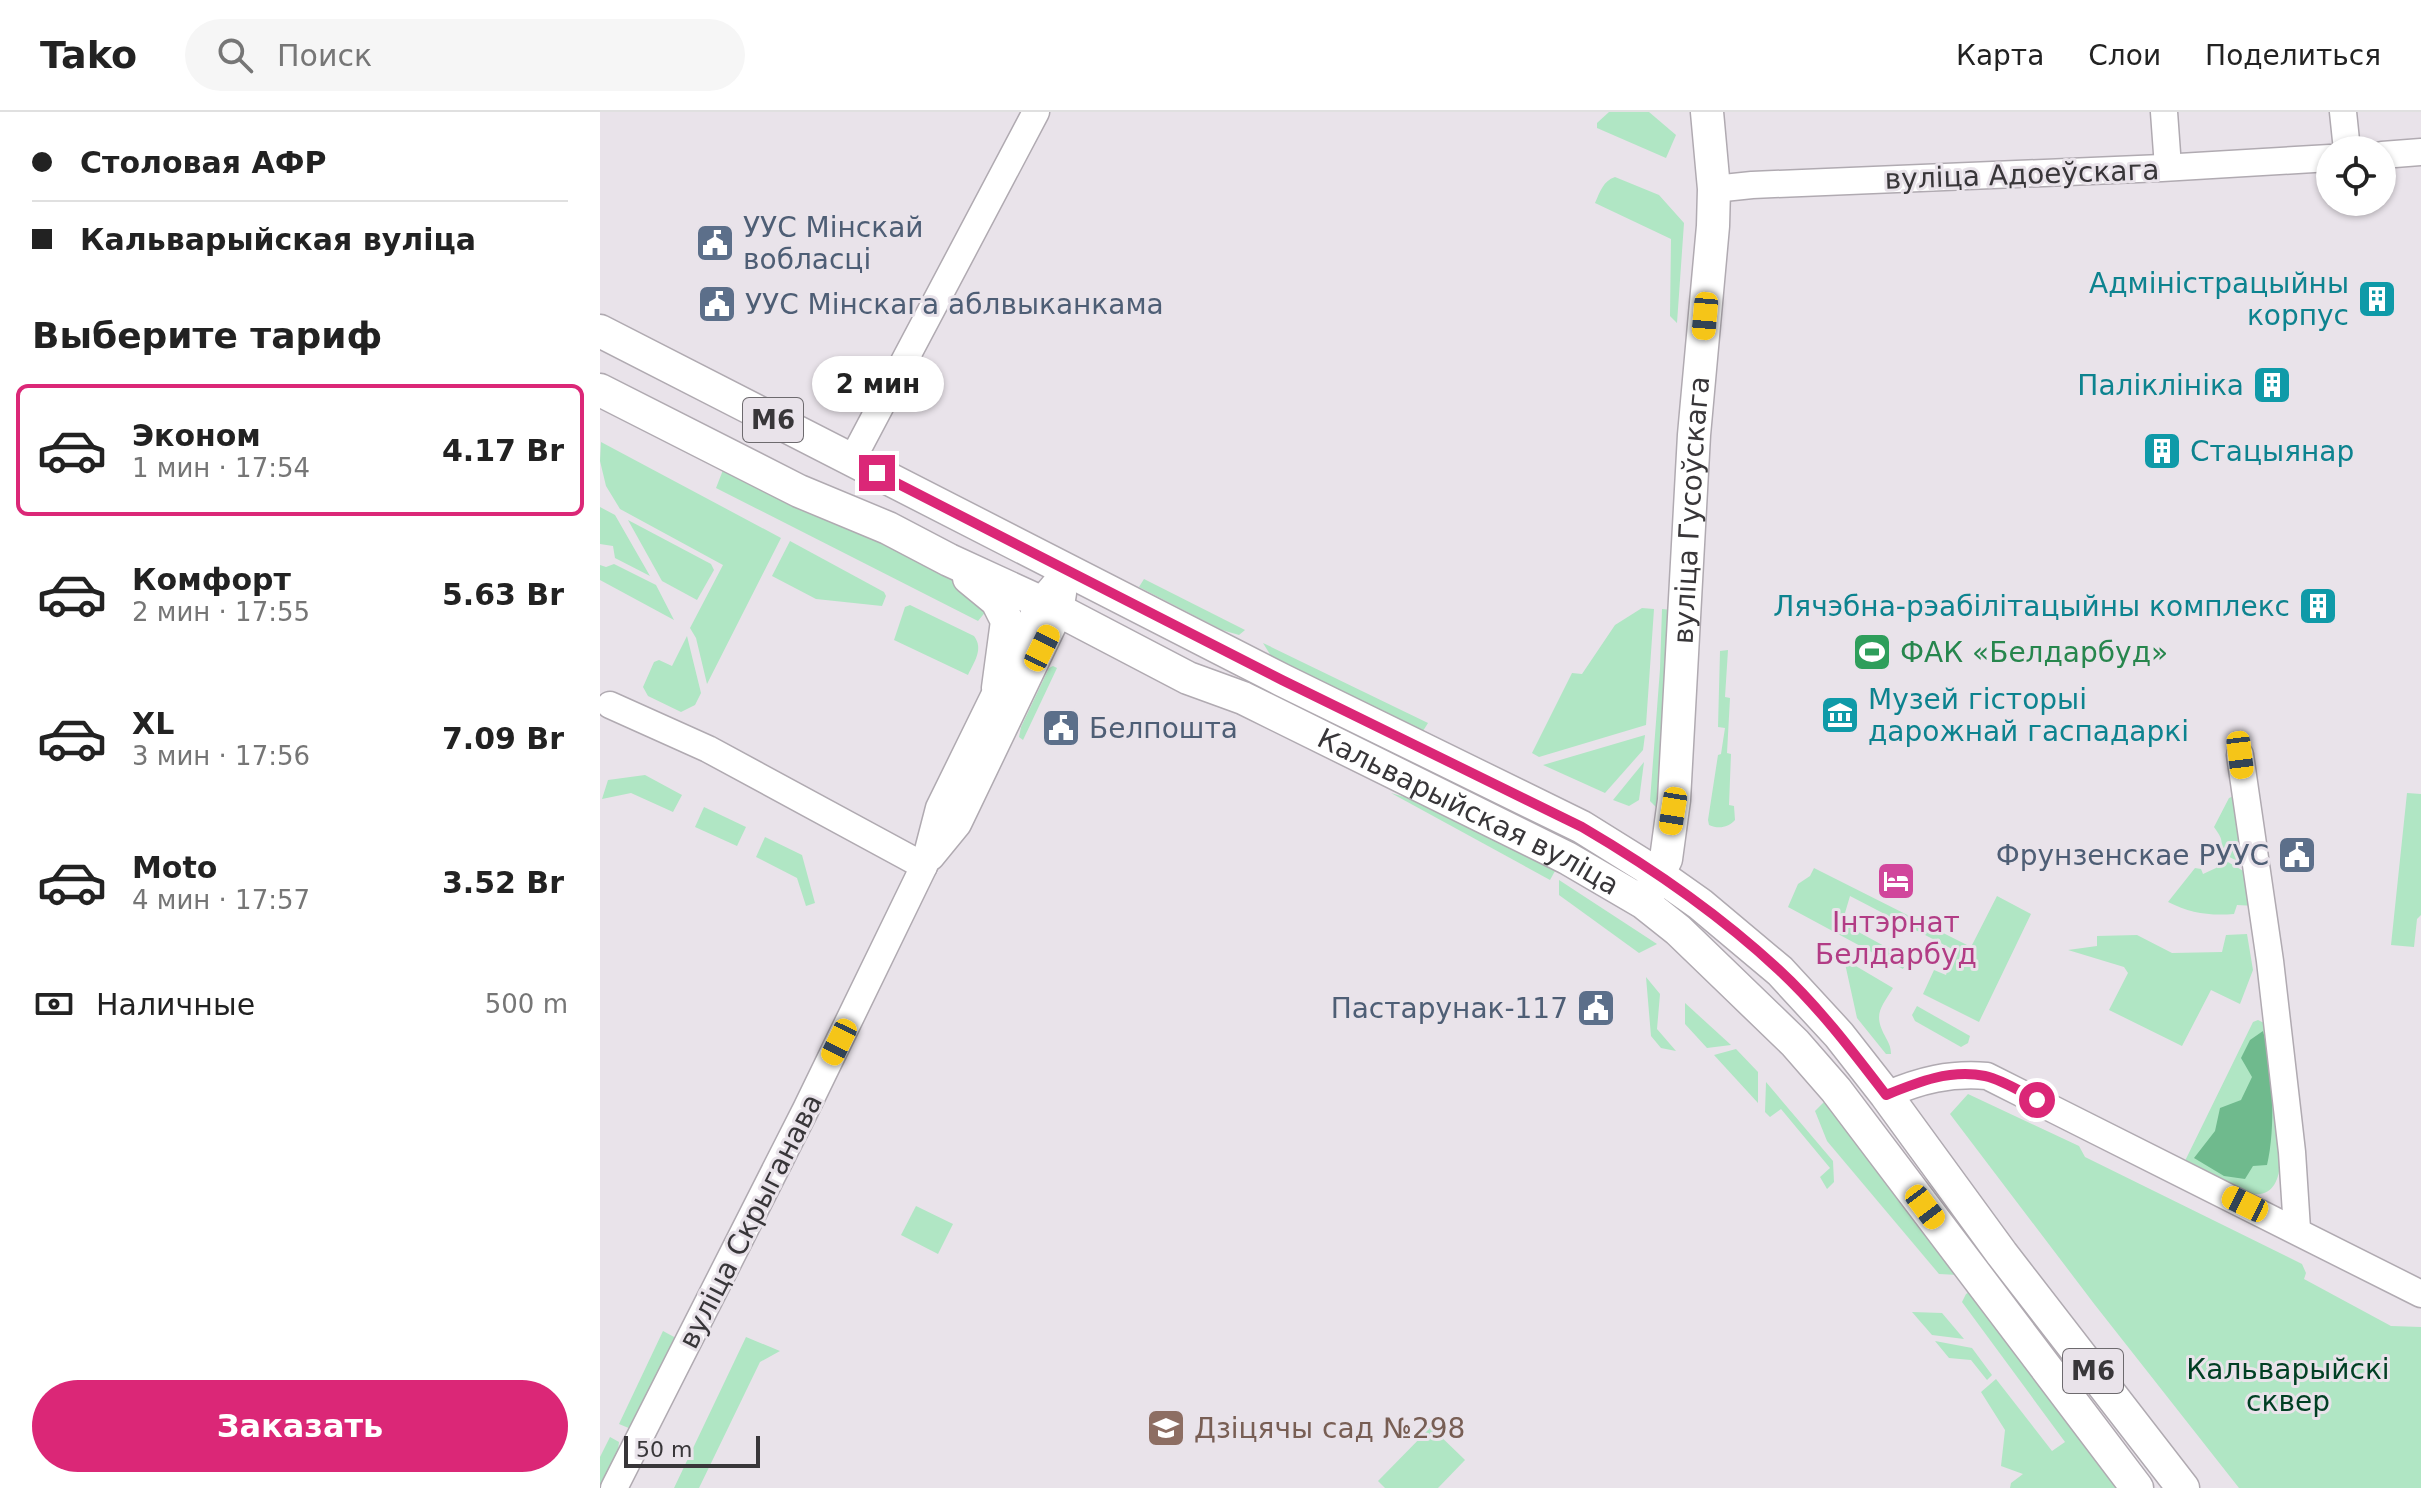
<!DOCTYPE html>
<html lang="ru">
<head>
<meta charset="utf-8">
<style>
	body { margin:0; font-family:"DejaVu Sans",sans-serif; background:#f6f6f6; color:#222; height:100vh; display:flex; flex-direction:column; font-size:30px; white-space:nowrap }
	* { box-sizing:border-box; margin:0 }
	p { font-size:26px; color:#767676 }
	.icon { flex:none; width:44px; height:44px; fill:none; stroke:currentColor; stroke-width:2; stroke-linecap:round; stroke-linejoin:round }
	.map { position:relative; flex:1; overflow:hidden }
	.drawer { display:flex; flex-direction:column; background:#fff; width:600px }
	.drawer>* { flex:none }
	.banner { display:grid; align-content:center; height:176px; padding:0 32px; background:#fff }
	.tools { position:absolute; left:1716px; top:24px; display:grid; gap:16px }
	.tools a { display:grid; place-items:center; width:80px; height:80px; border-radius:50%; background:#fff; box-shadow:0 2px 6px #0004; font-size:40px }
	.scale { position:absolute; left:24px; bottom:20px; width:136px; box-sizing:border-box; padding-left:8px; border:4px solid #383639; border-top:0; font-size:22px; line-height:28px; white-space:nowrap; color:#383639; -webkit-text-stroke:6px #e9e3ea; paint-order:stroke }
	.end { position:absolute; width:36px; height:36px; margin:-18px; border:10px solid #db2777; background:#fff; box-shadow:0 0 0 4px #fff }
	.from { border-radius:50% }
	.bubble { position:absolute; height:56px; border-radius:28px; background:#fff; box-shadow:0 2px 6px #0004; font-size:26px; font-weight:700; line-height:56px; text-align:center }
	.car { position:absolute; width:24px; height:48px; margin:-24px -12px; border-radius:10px; box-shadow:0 0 6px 2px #0007; background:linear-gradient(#f5c518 24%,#345 0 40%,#f5c518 0 76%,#345 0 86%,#f5c518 0) }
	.banner b { display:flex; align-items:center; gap:28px; height:76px; font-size:30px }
	.banner b+b { border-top:2px solid #e0e0e0 }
	.banner i { width:20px; height:20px; background:#222 }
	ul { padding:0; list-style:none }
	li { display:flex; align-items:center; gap:24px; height:132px; margin:0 16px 12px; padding:0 16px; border:4px solid transparent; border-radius:12px }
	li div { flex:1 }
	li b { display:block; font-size:30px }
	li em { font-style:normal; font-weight:700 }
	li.current { border-color:#db2777 }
	li>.icon { width:72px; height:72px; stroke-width:1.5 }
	h2 { padding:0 32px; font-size:36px; line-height:96px }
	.pay { display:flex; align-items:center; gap:20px; height:88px; padding:0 32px; font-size:30px }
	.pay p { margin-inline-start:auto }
	.button { display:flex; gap:16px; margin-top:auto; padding:16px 32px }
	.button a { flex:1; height:92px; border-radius:48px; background:#db2777; color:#fff; font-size:32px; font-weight:700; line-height:92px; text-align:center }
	header { display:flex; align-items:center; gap:48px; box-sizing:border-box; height:112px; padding:0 40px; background:#fff; border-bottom:2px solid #e0e0e0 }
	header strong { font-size:38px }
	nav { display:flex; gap:44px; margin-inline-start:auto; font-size:28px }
	.search { width:560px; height:72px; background:#f6f6f6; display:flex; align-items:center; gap:20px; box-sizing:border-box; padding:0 28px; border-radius:44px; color:#767676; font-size:30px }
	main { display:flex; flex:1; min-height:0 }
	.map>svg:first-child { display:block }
	.green { fill:#b0e6c4 }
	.forest { fill:#6fba8d }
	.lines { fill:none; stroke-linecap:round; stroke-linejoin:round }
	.minor-casing { stroke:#b0aab1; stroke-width:29 }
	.major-casing { stroke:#b0aab1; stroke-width:35 }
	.minor { stroke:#fff; stroke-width:26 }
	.major { stroke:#fff; stroke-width:32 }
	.route { stroke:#db2777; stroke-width:10 }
	.labels { text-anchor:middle; stroke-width:6; stroke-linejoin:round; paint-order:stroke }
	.shield { fill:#e9e3ea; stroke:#6d6a6e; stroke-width:2 }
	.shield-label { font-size:26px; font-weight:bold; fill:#383639 }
	.street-label { font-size:28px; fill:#383639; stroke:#e9e3ea }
	.service-label { font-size:28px; fill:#4e5e75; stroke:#e9e3ea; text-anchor:start }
	.culture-label { font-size:28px; fill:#0d838f; stroke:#e9e3ea; text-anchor:end }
	.leisure-label { font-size:28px; fill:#27864d; stroke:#e9e3ea; text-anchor:start }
	.hotel-label { font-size:28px; fill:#b23c85; stroke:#e9e3ea }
	.park-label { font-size:28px; fill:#003f23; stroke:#e9e3ea }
	.education-label { font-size:28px; fill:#785e54; stroke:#e9e3ea; text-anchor:start }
</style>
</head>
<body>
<header>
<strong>Tako</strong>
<div class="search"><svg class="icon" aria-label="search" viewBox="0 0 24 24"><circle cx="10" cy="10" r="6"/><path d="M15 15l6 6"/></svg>Поиск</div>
<nav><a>Карта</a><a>Слои</a><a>Поделиться</a></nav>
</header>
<main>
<section class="drawer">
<div class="banner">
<b><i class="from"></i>Столовая АФР</b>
<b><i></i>Кальварыйская вуліца</b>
</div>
<h2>Выберите тариф</h2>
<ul>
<li class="current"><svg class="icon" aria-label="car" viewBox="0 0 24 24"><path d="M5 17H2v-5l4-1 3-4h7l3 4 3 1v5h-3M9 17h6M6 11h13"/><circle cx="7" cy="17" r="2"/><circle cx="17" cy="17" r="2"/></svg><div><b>Эконом</b><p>1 мин · 17:54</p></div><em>4.17 Br</em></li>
<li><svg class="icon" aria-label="car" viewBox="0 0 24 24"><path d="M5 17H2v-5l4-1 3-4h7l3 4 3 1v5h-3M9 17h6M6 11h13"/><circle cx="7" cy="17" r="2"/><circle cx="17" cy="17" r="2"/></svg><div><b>Комфорт</b><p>2 мин · 17:55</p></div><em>5.63 Br</em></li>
<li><svg class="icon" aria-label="car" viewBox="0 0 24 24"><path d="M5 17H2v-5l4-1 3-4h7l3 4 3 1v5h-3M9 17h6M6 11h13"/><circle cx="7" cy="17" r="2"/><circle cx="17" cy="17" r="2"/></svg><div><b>XL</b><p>3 мин · 17:56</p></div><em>7.09 Br</em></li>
<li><svg class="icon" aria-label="car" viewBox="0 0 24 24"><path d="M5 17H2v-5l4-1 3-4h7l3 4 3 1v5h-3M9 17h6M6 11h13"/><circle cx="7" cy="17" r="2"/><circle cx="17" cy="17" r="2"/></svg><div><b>Moto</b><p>4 мин · 17:57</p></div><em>3.52 Br</em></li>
</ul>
<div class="pay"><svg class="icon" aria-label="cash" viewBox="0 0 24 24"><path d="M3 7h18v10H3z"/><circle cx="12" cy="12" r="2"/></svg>Наличные<p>500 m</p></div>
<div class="button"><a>Заказать</a></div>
</section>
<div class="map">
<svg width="1821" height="1376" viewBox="0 0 1821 1376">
	<rect width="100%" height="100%" fill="#e9e3ea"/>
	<g class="green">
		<path d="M 1009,0 L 1049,0 L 1076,23 L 1066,46 L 997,16 L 997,11 Z"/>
		<path d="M 1015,65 L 1059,83 L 1084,111 L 1077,211 L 1070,204 L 1071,127 L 995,91 C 1000,80 1003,69 1015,65 Z"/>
		<path d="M 1,330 L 181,426 L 107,572 L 96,526 L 90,516 L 123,453 L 20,397 L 6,374 L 0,349 Z"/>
		<path d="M 123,358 L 194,395 L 259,420 L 369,474 L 387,498 L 378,509 L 116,376 Z"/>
		<path d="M 0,395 L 15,403 L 50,464 L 15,446 L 13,434 L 0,432 Z"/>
		<path d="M 28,408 L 111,452 L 114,458 L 97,488 L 62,469 Z"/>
		<path d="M 190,429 L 284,480 L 286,484 L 282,494 L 216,487 L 172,464 Z"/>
		<path d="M 14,452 L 56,473 L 74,508 L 0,468 L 0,453 L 6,455 Z"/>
		<path d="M 544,467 L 645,518 L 639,523 L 622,518 L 539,475 Z"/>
		<path d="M 310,493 L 374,524 C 384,537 374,550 368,563 L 294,528 L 305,495 Z"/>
		<path d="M 1042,496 L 1054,497 L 1046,613 L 939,645 L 932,641 L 972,561 L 982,562 L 1015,513 Z"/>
		<path d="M 1062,497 L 1073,498 L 1059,692 L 1057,696 L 1050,689 L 1060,557 Z"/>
		<path d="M 87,524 L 101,581 L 95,593 L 81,600 L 48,584 L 43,575 L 54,550 L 59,548 L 72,554 Z"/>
		<path d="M 663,531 L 828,611 L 823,619 L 671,544 Z"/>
		<path d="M 1128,538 L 1125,585 L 1130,586 L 1127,641 L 1131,642 L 1129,693 L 1134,694 L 1135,708 C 1128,716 1118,717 1109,713 L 1108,708 L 1118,643 L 1121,642 L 1125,616 L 1118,615 L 1120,539 Z"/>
		<path d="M 453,554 L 457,556 L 423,628 L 419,625 L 421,615 L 449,556 Z"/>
		<path d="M 1045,623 L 1043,638 L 1005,681 L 943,653 Z"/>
		<path d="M 1044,650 L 1039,688 L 1029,694 L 1013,688 Z"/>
		<path d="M 45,663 L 82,683 L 73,700 L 31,681 L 2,687 L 8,668 Z"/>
		<path d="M 791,681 L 832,693 L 955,759 L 950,768 Z"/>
		<path d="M 1807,681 L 1821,682 L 1821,803 L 1817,807 L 1814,835 L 1791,833 Z"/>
		<path d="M 1634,684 L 1652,756 L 1621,741 C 1622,727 1623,728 1614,715 L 1629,686 Z"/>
		<path d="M 104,695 L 146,715 L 137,734 L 95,715 Z"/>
		<path d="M 165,725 L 202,743 L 215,791 L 206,794 L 197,766 L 156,745 Z"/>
		<path d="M 1621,746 L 1652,764 L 1656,794 L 1637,793 L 1634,802 C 1609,804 1590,801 1568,790 L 1595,756 L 1601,757 L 1603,762 L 1616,756 L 1616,751 Z"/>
		<path d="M 1214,756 L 1371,835 L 1397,784 L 1431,802 L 1379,910 L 1323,882 L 1334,858 L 1346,863 L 1354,838 L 1250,784 L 1242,811 L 1308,847 L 1303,857 L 1188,795 L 1198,772 L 1210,764 Z"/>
		<path d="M 959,768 L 1057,832 L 1039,841 L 959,783 Z"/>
		<path d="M 1647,822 L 1653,858 L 1640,892 L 1611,878 L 1582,934 L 1509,898 L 1528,861 L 1524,855 L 1468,838 L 1497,834 L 1497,824 L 1537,823 L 1572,841 L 1622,840 L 1626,823 Z"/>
		<path d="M 1244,847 L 1293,876 C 1281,896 1273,902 1285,924 C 1288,930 1291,934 1291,942 L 1286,942 L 1257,906 Z"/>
		<path d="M 1046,865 L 1060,882 L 1057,917 L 1076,939 L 1061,936 L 1051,924 Z"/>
		<path d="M 1085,891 L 1131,933 L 1107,936 L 1085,912 Z"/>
		<path d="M 1317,894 L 1370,924 L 1368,931 L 1361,935 L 1315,909 L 1312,903 Z"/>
		<path d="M 1658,908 L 1666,912 L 1680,1049 C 1678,1113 1615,1068 1583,1053 L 1653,910 Z"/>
		<path d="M 1136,937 L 1158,960 L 1158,991 L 1114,943 Z"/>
		<path d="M 1166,970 L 1233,1049 L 1234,1070 L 1227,1077 L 1220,1065 L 1230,1056 L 1181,997 L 1170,1005 L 1165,1000 Z"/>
		<path d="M 1368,982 L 1479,1034 L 1485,1045 L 1702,1152 L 1706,1161 L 1704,1167 L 1791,1214 L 1821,1215 L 1821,1376 L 1639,1376 L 1495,1193 L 1350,1002 Z"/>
		<path d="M 1224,990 L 1358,1163 L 1339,1162 L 1227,1029 L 1215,999 Z"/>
		<path d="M 316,1094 L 353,1112 L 338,1142 L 301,1123 Z"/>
		<path d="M 1371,1179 L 1516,1376 L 1410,1376 L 1411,1371 L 1423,1362 L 1401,1354 L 1405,1318 L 1381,1280 L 1396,1267 L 1452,1339 L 1465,1330 L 1362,1190 L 1366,1182 Z"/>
		<path d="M 1312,1200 L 1342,1201 L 1364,1227 L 1332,1223 Z"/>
		<path d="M 63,1219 L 76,1226 L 31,1317 L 19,1312 Z"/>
		<path d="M 146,1225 L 180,1239 L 160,1250 L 99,1376 L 74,1376 Z"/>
		<path d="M 1335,1229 L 1372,1236 L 1392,1263 L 1387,1268 L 1371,1248 L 1349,1246 Z"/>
		<path d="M 831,1315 L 865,1348 L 838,1376 L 785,1376 L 778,1369 Z"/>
		<path d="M 10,1325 L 19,1330 C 18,1347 9,1362 0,1376 L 0,1345 Z"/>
	</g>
	<path class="forest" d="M 1663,919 C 1673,955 1676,1017 1667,1053 L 1653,1054 L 1645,1067 L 1624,1064 L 1594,1046 L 1615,1019 L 1620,996 L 1641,988 L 1652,965 L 1641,946 L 1650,928 Z"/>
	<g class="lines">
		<defs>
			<g id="minor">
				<path d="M 1564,0 L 1568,55"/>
				<path d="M 1743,0 L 1747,38"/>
				<path d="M 1782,43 L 1821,40"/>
				<path d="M 1114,77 L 1152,73 L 1562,56 L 1730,46"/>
				<path d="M 252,348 L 436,0"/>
				<path d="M 10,593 L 108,637 L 324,754"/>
				<path d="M 1640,643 L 1670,849 L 1692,1040 L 1697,1117"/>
				<path d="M 331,745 L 358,712 L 460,499 L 463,481"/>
				<path d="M 1286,983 C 1321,968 1350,961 1387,964 L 1821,1182"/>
				<path d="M 14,1376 L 206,997 L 324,754 L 339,696 L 440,490 L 467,458"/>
			</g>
			<g id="major">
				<path d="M 0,219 L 682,568 L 982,715 L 1059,763 L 1100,792 L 1180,859 L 1239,923 L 1286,983 L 1402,1142 L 1583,1376"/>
				<path id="s1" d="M 0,278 L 199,379 L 288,416 L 349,448 L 460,499 L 588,566 L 643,586 L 967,746 L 1044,791 L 1078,818 L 1136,874 L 1195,931 L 1236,978 L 1537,1376"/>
				<path d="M 369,466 L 397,489 L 407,509 L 398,576"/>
				<path id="s2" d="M 1049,781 L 1066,747 L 1074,688 L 1094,323 L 1113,114 L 1114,77 L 1107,0"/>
			</g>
		</defs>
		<use href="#minor" class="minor-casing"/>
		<use href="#major" class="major-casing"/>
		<use href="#minor" class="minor"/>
		<use href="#major" class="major"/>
	</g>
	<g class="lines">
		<path class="route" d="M 277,361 L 682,568 L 982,715 C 1052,756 1119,802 1179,858 C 1219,895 1253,940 1286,983 C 1318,970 1350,957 1385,964 C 1403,968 1421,980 1437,988"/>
	</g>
	<defs>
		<symbol id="civic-square" viewBox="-11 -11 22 22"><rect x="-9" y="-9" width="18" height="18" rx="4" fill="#5c6f8a" stroke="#e9e3ea"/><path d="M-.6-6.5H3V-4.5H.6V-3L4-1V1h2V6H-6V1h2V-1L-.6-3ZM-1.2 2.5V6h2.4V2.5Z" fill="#fff"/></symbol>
		<symbol id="building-square" viewBox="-11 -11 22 22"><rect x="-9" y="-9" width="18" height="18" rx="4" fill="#0f9aa8" stroke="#e9e3ea"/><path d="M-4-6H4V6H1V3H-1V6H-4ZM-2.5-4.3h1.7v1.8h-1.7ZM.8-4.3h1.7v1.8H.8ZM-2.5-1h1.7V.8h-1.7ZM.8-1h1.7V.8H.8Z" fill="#fff"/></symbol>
		<symbol id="stadium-square" viewBox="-11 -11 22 22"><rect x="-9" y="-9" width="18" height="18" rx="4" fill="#2e9e5b" stroke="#e9e3ea"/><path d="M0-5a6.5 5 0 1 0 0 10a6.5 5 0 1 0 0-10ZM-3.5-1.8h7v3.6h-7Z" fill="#fff"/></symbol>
		<symbol id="museum-square" viewBox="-11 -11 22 22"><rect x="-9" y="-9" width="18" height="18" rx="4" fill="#0f9aa8" stroke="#e9e3ea"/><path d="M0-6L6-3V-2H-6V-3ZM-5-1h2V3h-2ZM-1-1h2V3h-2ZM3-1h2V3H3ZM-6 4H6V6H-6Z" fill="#fff"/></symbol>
		<symbol id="hotel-square" viewBox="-11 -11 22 22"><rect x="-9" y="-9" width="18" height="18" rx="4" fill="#d1479c" stroke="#e9e3ea"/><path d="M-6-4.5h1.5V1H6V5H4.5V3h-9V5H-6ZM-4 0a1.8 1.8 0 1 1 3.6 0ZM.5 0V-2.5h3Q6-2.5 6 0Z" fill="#fff"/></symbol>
		<symbol id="school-square" viewBox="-11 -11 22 22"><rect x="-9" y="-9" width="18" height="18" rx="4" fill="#8d6e63" stroke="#e9e3ea"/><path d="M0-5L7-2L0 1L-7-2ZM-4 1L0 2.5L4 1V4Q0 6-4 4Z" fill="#fff"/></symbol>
	</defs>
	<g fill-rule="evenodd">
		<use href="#civic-square" x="93" y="109" width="44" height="44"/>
		<use href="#building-square" x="1755" y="165" width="44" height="44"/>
		<use href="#civic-square" x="95" y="170" width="44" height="44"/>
		<use href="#building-square" x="1650" y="251" width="44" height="44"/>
		<use href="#building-square" x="1540" y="317" width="44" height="44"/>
		<use href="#building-square" x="1696" y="472" width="44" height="44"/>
		<use href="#stadium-square" x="1250" y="518" width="44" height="44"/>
		<use href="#museum-square" x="1218" y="581" width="44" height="44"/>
		<use href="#civic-square" x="439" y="594" width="44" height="44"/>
		<use href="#civic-square" x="1675" y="721" width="44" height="44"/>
		<use href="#hotel-square" x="1274" y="747" width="44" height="44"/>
		<use href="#civic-square" x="974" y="874" width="44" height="44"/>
		<use href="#school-square" x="544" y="1294" width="44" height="44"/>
	</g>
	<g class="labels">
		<g class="shield">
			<rect x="143" y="286" width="60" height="44" rx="6"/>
			<rect x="1463" y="1237" width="60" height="44" rx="6"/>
		</g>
		<g class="shield-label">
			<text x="173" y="317">М6</text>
			<text x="1493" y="1268">М6</text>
		</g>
		<g class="street-label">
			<text transform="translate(1422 62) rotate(-2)" y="10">вуліца Адоеўскага</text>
			<text dy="10" stroke="none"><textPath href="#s2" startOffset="388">вуліца Гусоўскага</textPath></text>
			<text dy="10" stroke="none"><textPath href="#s1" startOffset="966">Кальварыйская вуліца</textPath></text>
			<text transform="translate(150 1109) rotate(-63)" y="10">вуліца Скрыганава</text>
		</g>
		<g class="service-label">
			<text x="143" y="125">УУС Мінскай<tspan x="143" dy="32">вобласці</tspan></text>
			<text x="145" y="202">УУС Мінскага аблвыканкама</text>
			<text x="489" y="626">Белпошта</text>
			<text x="1669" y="753" text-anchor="end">Фрунзенскае РУУС</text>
			<text x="968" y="906" text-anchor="end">Пастарунак-117</text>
		</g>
		<g class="culture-label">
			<text x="1749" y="181">Адміністрацыйны<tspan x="1749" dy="32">корпус</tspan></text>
			<text x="1644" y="283">Паліклініка</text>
			<text x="1590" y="349" text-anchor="start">Стацыянар</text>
			<text x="1690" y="504">Лячэбна-рэабілітацыйны комплекс</text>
			<text x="1268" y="597" text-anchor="start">Музей гісторыі<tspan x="1268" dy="32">дарожнай гаспадаркі</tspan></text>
		</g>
		<g class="leisure-label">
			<text x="1300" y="550">ФАК «Белдарбуд»</text>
		</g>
		<g class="hotel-label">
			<text x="1296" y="820">Інтэрнат<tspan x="1296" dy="32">Белдарбуд</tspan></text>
		</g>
		<g class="park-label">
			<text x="1688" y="1267">Кальварыйскі<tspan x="1688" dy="32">сквер</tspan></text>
		</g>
		<g class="education-label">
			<text x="594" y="1326">Дзіцячы сад №298</text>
		</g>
	</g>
</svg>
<div class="tools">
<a><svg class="icon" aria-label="locate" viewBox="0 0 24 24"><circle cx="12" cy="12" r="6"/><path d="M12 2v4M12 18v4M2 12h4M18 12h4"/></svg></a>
</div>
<div class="scale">50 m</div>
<i class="end from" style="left:1437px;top:988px"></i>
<i class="end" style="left:277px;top:361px"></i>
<div class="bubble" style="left:212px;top:244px;width:132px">2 мин</div>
<i class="car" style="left:1105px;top:204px;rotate:185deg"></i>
<i class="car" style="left:442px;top:536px;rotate:26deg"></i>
<i class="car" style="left:1640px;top:643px;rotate:173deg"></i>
<i class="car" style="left:1073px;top:699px;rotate:189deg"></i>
<i class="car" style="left:239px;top:930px;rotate:206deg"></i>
<i class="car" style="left:1645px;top:1092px;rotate:296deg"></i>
<i class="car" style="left:1325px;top:1095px;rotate:143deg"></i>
</div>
</main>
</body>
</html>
